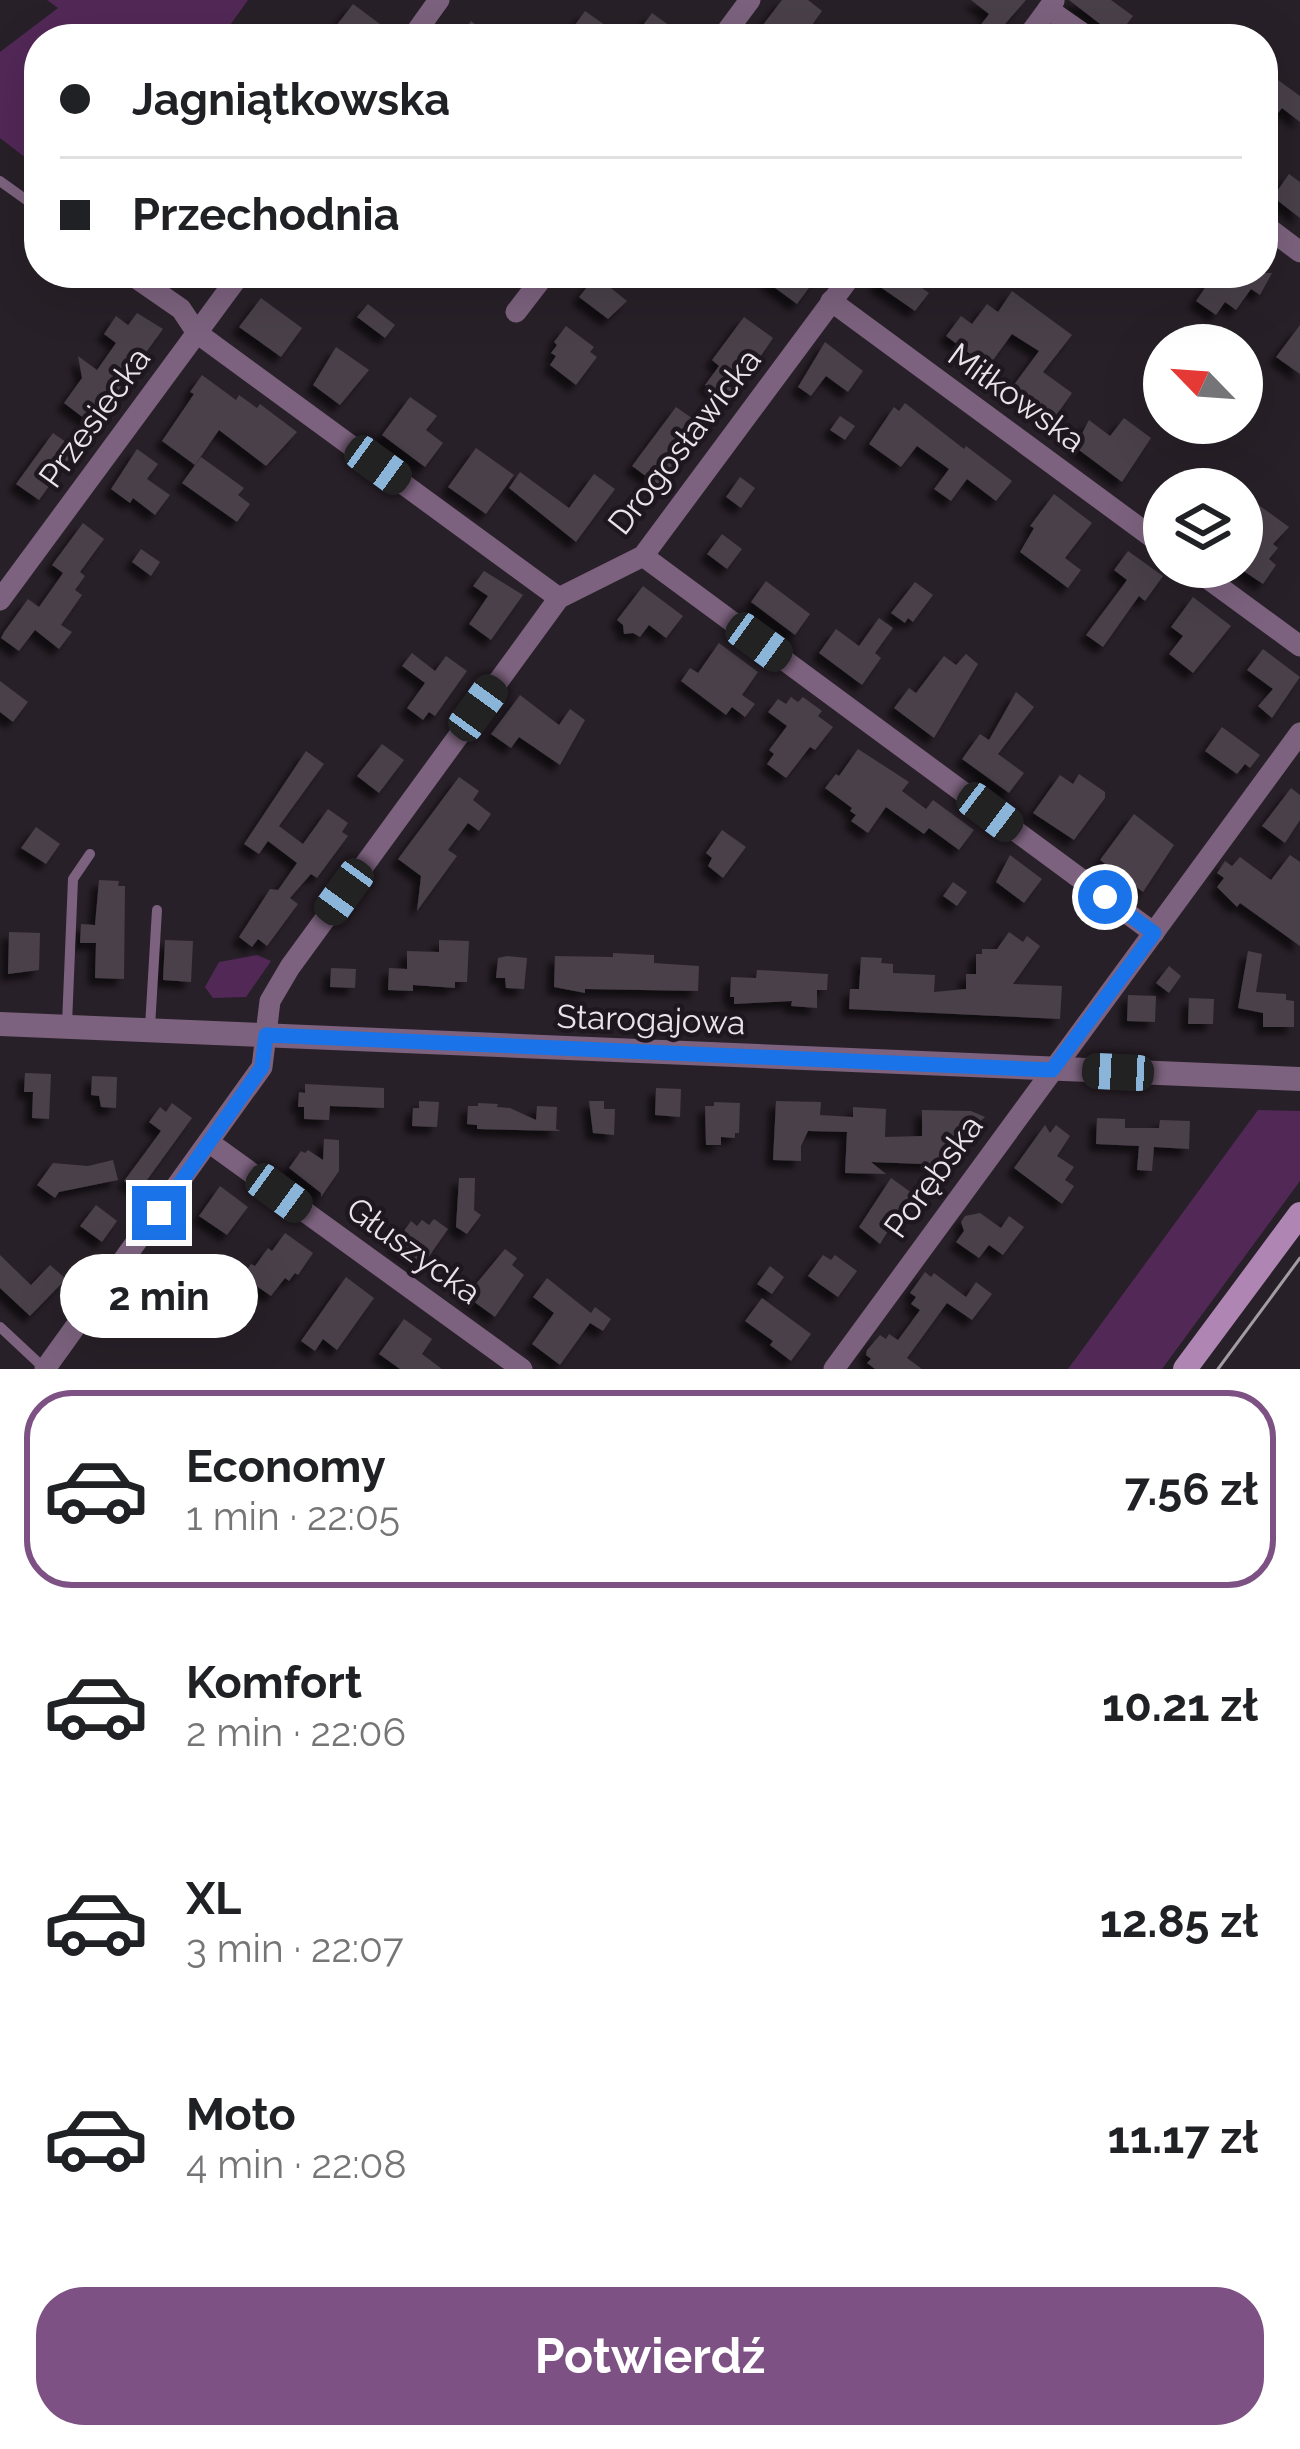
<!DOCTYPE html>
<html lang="pl">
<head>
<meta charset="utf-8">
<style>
	body { margin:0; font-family:Raleway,sans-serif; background:#f2f2f2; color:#202124; height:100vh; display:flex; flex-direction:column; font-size:45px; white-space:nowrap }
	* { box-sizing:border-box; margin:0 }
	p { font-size:39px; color:#757577 }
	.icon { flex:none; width:66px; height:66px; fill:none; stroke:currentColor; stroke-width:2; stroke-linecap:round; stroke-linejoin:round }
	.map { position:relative; height:1369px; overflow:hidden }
	.sheet { display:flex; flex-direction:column; background:#fff; flex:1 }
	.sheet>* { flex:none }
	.top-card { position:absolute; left:24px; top:24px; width:1254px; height:264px; border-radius:48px; box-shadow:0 12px 48px #0002; display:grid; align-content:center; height:264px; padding:0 36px; background:#fff }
	.needle { width:78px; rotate:295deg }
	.fabs { position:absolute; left:1143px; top:324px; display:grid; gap:24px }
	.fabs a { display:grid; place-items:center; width:120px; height:120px; border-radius:50%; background:#fff; box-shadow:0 12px 48px #0002; font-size:60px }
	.end { position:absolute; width:54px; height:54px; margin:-27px; border:15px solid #1a73e8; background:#fff; box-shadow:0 0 0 6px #fff }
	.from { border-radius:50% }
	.bubble { position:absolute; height:84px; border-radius:42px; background:#fff; box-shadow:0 12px 48px #0002; font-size:39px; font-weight:700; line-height:84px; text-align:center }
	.car { position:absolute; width:36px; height:72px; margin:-36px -18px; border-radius:15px; box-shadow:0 0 9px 3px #0007; background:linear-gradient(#222 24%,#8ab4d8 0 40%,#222 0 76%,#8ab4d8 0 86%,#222 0) }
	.top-card b { display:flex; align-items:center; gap:42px; height:114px; font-size:45px }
	.top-card b+b { border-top:3px solid #e0e0e0 }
	.top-card i { width:30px; height:30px; background:#202124 }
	ul { padding:21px 0 0; list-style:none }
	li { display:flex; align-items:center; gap:36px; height:198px; margin:0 24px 18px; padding:0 12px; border:6px solid transparent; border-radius:48px }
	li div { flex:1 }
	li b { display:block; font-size:45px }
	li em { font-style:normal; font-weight:700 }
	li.on { border-color:#7d5184 }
	li>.icon { width:108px; height:108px; stroke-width:1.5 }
	.action { display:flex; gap:24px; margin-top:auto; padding:24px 36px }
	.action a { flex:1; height:138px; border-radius:48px; background:#7d5184; color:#fff; font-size:48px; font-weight:700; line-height:138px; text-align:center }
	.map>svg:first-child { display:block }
	.green { fill:#522857 }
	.building { fill:#494049; filter:url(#shadow) }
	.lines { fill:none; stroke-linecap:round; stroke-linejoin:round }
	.service { stroke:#7c627e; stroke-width:10 }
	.minor { stroke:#7c627e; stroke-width:21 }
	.tertiary { stroke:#7c627e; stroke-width:24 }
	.secondary { stroke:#af85b3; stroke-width:24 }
	.tram { stroke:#a39da3; stroke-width:3 }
	.route { stroke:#1a73e8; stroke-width:15 }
	.labels { text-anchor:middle; stroke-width:9; stroke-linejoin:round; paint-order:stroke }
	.street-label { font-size:33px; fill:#eae4ea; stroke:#1e171f }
</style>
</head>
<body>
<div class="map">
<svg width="1300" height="1369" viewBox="0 0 1300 1369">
	<defs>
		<filter id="shadow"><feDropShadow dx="-7" dy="7" stdDeviation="3" flood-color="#0009"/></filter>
	</defs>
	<rect width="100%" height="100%" fill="#282028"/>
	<g class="green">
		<path d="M 47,0 L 248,0 L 220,39 L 39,39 L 39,168 L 0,138 L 0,52 L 58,8 Z"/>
		<path d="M 257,955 L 271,961 L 246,997 L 213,998 L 205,987 L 219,962 Z"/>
		<path d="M 1258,1110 L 1300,1111 L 1300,1181 L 1162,1369 L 1068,1369 Z"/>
	</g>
	<g class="building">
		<path d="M 782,0 L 808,0 L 822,11 L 802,39 L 752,39 Z"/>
		<path d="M 971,0 L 1026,0 L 992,39 L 970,39 L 989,14 Z"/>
		<path d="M 1069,0 L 1111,0 L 1133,16 L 1117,37 Z"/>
		<path d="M 353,4 L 380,24 L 369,39 L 326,39 Z"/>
		<path d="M 585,11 L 605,25 L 595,39 L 575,25 Z"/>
		<path d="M 652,13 L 688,39 L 646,39 L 637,33 Z"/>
		<path d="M 471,21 L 495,39 L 457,39 Z"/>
		<path d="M 1263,69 L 1300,96 L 1300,122 L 1282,108 L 1263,132 Z"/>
		<path d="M 1289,174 L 1300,182 L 1300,218 L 1273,197 Z"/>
		<path d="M 774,273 L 820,273 L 797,304 L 767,282 Z"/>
		<path d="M 884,273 L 922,273 L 915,283 L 929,293 L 915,311 L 876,284 Z"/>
		<path d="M 1215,273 L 1272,273 L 1260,295 L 1251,289 L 1236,310 L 1225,302 L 1216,315 L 1196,301 Z"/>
		<path d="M 596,276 L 627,301 L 608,319 L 579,297 Z"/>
		<path d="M 1012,291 L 1072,335 L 1043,372 L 1072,393 L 1055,417 L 1013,386 L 1039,351 L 1012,334 L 988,367 L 946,336 L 961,316 L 972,324 L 987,304 L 998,312 Z"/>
		<path d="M 261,298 L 302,328 L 281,357 L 239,327 Z"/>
		<path d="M 368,304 L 395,325 L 385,338 L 357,317 Z"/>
		<path d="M 137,313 L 163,329 L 93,425 L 64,403 L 82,378 L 78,356 L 97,370 L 116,343 L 104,334 L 116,316 L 128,325 Z"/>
		<path d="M 744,317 L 773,338 L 729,403 L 705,385 L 719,366 L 712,360 Z"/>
		<path d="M 1300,325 L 1300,374 L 1276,357 Z"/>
		<path d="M 566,326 L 594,347 L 590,352 L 597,357 L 576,385 L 550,365 L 556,356 L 551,353 L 557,345 L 554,342 Z"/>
		<path d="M 825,342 L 863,371 L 848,392 L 826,376 L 811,396 L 798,387 Z"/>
		<path d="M 336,347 L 369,370 L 340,405 L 313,385 Z"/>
		<path d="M 202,375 L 236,400 L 239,395 L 257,408 L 260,404 L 297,432 L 266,466 L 219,430 L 195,465 L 162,441 L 194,394 L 190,392 Z"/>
		<path d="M 410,397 L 437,416 L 426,430 L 443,443 L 425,467 L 382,435 Z"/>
		<path d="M 905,403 L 964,449 L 966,446 L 1012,481 L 996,501 L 967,479 L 951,501 L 934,489 L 949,469 L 917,446 L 901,467 L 869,444 L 894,407 L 899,411 Z"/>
		<path d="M 676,407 L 706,428 L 662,488 L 632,466 Z"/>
		<path d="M 840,416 L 855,426 L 845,440 L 830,430 Z"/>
		<path d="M 1124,418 L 1151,438 L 1122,482 L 1075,447 L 1089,420 L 1110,436 Z"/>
		<path d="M 53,433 L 76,449 L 39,500 L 16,484 Z"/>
		<path d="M 476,448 L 514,475 L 486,514 L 448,487 Z"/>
		<path d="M 137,449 L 158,464 L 147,479 L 170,495 L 155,515 L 133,498 L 130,503 L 111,489 Z"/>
		<path d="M 201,457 L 244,488 L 238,495 L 250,504 L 237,522 L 182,483 Z"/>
		<path d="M 1187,470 L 1213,489 L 1172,489 Z"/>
		<path d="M 520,472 L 569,508 L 594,474 L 615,489 L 576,542 L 509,488 Z"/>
		<path d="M 740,477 L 755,488 L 741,508 L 726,497 Z"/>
		<path d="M 1242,493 L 1289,527 L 1273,544 L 1278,548 L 1269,559 L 1276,565 L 1263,584 L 1242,570 Z"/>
		<path d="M 1054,494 L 1092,523 L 1065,558 L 1081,570 L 1068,588 L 1020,552 L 1034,528 L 1030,526 Z"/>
		<path d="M 83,523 L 104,539 L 80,572 L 85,576 L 75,590 L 82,595 L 61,625 L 72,632 L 59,649 L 35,630 L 19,651 L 1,638 L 4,632 L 28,599 L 39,607 L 63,573 L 52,565 Z"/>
		<path d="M 722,534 L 742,549 L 727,569 L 707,554 Z"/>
		<path d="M 141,549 L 160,562 L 151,576 L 132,562 Z"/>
		<path d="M 1128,551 L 1163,576 L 1145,601 L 1139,596 L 1103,647 L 1086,635 L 1127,580 L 1114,570 Z"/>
		<path d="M 484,571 L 523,595 L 491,640 L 469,624 L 488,596 L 473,586 Z"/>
		<path d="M 766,581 L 810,614 L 795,635 L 751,602 Z"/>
		<path d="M 915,582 L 933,595 L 913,622 L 908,618 L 905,623 L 891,613 Z"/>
		<path d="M 643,586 L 683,616 L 666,638 L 649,625 L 640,637 L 633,633 L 624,634 L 623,625 L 617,620 Z"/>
		<path d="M 1193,597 L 1231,626 L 1193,673 L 1169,654 L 1183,636 L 1171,627 Z"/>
		<path d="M 879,618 L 893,628 L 875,653 L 881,658 L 862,685 L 819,653 L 836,629 L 859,646 Z"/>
		<path d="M 719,643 L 758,672 L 742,695 L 755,704 L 745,717 L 732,707 L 726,715 L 681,681 L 690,668 L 698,673 Z"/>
		<path d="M 1263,649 L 1300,677 L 1272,718 L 1258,706 L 1273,689 L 1247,670 Z"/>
		<path d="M 412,653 L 435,671 L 446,656 L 467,671 L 435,716 L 429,712 L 423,720 L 407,708 L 425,683 L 402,666 Z"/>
		<path d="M 966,654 L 978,664 L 934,738 L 894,708 L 909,688 L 916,693 L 944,656 L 956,665 Z"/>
		<path d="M 0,681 L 28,702 L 13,722 L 0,712 Z"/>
		<path d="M 1016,692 L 1034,707 L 998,754 L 1024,773 L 1009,793 L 962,759 L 980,734 L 989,740 Z"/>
		<path d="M 520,695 L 559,725 L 570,709 L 585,720 L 560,765 L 519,737 L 511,748 L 491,734 Z"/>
		<path d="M 791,697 L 798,702 L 803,697 L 822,711 L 818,716 L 833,727 L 815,750 L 810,747 L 786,778 L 767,764 L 774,754 L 769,750 L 787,726 L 768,712 L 778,699 L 786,704 Z"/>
		<path d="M 1222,727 L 1260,755 L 1250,768 L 1245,764 L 1237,774 L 1205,751 Z"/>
		<path d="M 382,744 L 404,760 L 379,793 L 357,776 Z"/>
		<path d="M 858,749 L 909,782 L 902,791 L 926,809 L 933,800 L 974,830 L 959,850 L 929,828 L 924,834 L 886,807 L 868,833 L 851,821 L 856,815 L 850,811 L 852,808 L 825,788 L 836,774 L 839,776 Z"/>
		<path d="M 306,751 L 324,764 L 279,826 L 303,844 L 328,809 L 348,823 L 342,832 L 348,836 L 317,878 L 311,874 L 290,898 L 298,904 L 267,946 L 258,939 L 252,947 L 239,937 L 270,889 L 278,890 L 297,863 L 268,841 L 259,854 L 244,844 Z"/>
		<path d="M 1079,774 L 1105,792 L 1105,798 L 1074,840 L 1033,813 L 1060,775 L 1073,784 Z"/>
		<path d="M 459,777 L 479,791 L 473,800 L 491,814 L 479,831 L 468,823 L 448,850 L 457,856 L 417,911 L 421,876 L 398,859 Z"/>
		<path d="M 1291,788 L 1300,795 L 1300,820 L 1285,843 L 1262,826 Z"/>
		<path d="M 1134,814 L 1174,845 L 1143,892 L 1100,860 Z"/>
		<path d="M 36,827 L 60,844 L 46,864 L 21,848 Z"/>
		<path d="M 722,830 L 746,847 L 723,878 L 708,866 L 712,858 L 706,853 Z"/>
		<path d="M 1010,855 L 1042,879 L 1024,903 L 996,882 Z"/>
		<path d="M 1290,855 L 1300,862 L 1300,946 L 1240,903 L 1237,907 L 1217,887 L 1224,878 L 1217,873 L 1225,861 L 1232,866 L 1240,857 L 1271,880 Z"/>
		<path d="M 99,880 L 119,881 L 118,886 L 125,886 L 124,979 L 95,978 L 96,943 L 80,943 L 81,924 L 95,925 Z"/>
		<path d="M 953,882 L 967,892 L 957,906 L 943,896 Z"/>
		<path d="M 9,932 L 40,933 L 39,970 L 8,974 Z"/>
		<path d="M 1009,932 L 1023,942 L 1027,936 L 1040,946 L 1013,984 L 1062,986 L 1060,1019 L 849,1009 L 850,989 L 859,989 L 861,957 L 882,958 L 881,963 L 893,964 L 893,973 L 935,975 L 934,992 L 966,989 L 966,974 L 976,974 L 976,954 L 982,954 L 982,949 L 997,949 Z"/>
		<path d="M 165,940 L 193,941 L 191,982 L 163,980 Z"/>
		<path d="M 439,940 L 469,941 L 467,982 L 455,982 L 455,988 L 413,985 L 413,991 L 388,990 L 389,968 L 407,969 L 407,951 L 439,952 Z"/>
		<path d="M 1248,951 L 1262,954 L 1256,992 L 1286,994 L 1286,1000 L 1294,1001 L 1294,1027 L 1263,1027 L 1263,1013 L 1238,1008 Z"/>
		<path d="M 613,953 L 654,955 L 654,963 L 699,966 L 698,991 L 585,989 L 585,993 L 554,987 L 555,956 L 613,957 Z"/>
		<path d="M 507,956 L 527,958 L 524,989 L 506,988 L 505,978 L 496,978 L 498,958 Z"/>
		<path d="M 1169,966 L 1181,976 L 1169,993 L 1156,983 Z"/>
		<path d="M 331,968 L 356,969 L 355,988 L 330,987 Z"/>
		<path d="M 757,970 L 828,974 L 827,990 L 817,990 L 817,1008 L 791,1006 L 792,1001 L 734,1004 L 734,997 L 730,997 L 731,977 L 756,978 Z"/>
		<path d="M 1128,995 L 1156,996 L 1155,1022 L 1127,1021 Z"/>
		<path d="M 1189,998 L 1214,999 L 1213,1024 L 1188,1024 Z"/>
		<path d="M 25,1073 L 51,1074 L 49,1119 L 32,1118 L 33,1092 L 24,1092 Z"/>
		<path d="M 92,1076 L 117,1077 L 116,1108 L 101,1107 L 99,1096 L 91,1095 Z"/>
		<path d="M 305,1084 L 384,1088 L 384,1108 L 330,1106 L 329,1120 L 304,1119 L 304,1107 L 298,1107 L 299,1092 L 305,1093 Z"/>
		<path d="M 656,1088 L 681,1089 L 680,1117 L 655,1115 Z"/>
		<path d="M 419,1101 L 439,1102 L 437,1127 L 412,1126 L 413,1108 L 419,1108 Z"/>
		<path d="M 589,1101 L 604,1101 L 604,1109 L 615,1109 L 614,1135 L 593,1133 Z"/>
		<path d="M 776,1101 L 821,1102 L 820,1115 L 853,1117 L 853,1107 L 886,1109 L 885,1137 L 922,1136 L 922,1110 L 971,1111 L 985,1117 L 970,1130 L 970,1145 L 960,1145 L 960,1161 L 948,1161 L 948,1165 L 871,1162 L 886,1174 L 845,1173 L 847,1132 L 808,1131 L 801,1146 L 801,1161 L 773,1160 Z"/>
		<path d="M 714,1102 L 740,1103 L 739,1133 L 735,1133 L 735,1138 L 721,1137 L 721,1145 L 706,1145 L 705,1106 L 714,1106 Z"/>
		<path d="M 172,1103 L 192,1118 L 139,1191 L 124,1181 L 161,1131 L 149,1122 L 160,1107 L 166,1112 Z"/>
		<path d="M 478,1103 L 498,1104 L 497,1107 L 510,1108 L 536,1120 L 537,1106 L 557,1107 L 556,1129 L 561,1131 L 477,1129 L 477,1125 L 467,1124 L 468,1106 L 478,1106 Z"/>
		<path d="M 1097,1118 L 1125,1119 L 1125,1128 L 1159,1128 L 1160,1120 L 1190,1121 L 1189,1149 L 1154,1147 L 1152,1171 L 1137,1170 L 1139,1146 L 1096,1144 Z"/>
		<path d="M 1045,1125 L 1050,1133 L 1056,1125 L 1070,1136 L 1057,1156 L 1074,1167 L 1065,1180 L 1074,1186 L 1062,1204 L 1014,1168 Z"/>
		<path d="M 324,1139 L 339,1140 L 339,1171 L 321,1197 L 321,1193 L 289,1168 L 301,1151 L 305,1153 L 308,1150 L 323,1160 Z"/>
		<path d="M 113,1160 L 118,1180 L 59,1192 L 55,1198 L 37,1185 L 53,1163 L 88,1166 Z"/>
		<path d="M 459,1178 L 475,1178 L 474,1210 L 481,1215 L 467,1234 L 456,1227 Z"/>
		<path d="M 891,1178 L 912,1193 L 880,1244 L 859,1227 Z"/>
		<path d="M 220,1186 L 248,1207 L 227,1235 L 199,1216 Z"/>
		<path d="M 96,1205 L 117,1221 L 102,1242 L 80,1226 Z"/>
		<path d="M 980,1213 L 1001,1228 L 1009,1216 L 1024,1227 L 1003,1255 L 989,1245 L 979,1258 L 956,1242 L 964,1231 L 961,1222 L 965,1216 Z"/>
		<path d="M 434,1219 L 448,1229 L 423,1265 L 394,1245 L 411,1221 L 417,1226 L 422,1220 L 429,1225 Z"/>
		<path d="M 285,1233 L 313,1253 L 298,1275 L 295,1273 L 289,1281 L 285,1278 L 271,1296 L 242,1276 L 251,1264 L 255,1266 L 268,1248 L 272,1251 Z"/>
		<path d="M 505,1249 L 517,1258 L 512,1265 L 524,1275 L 495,1317 L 466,1296 Z"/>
		<path d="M 0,1255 L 31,1285 L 50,1265 L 66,1279 L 30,1316 L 0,1288 Z"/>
		<path d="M 823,1255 L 831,1260 L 835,1255 L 857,1271 L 838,1297 L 808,1276 Z"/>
		<path d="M 770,1266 L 784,1277 L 772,1294 L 757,1284 Z"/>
		<path d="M 925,1272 L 931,1277 L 934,1273 L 966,1297 L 976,1282 L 992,1294 L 972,1320 L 947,1303 L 907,1358 L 922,1369 L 875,1369 L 867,1363 L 871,1359 L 866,1355 L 867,1350 L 880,1335 L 886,1339 L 889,1334 L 898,1340 L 920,1310 L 911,1304 L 916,1297 L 910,1293 Z"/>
		<path d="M 346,1277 L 374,1298 L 337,1350 L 323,1339 L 315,1351 L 301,1341 Z"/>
		<path d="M 547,1278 L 591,1313 L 595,1307 L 611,1319 L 603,1331 L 590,1323 L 560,1365 L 532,1344 L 554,1313 L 533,1297 Z"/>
		<path d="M 762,1298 L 811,1334 L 791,1361 L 770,1345 L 773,1341 L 745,1321 Z"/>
		<path d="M 404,1319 L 432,1339 L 422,1354 L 442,1369 L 400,1369 L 379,1354 Z"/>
	</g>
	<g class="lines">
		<g class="service">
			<path d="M 0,181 L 39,209"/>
			<path d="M 67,1024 L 73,879 L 90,854"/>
			<path d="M 150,1027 L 157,910"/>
			<path d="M 0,1327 L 45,1369"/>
		</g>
		<g class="minor">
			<path d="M 1048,9 L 1091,39"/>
			<path d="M 411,39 L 439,0"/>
			<path d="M 721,39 L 750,0"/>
			<path d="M 1026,39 L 1054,1"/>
			<path d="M 1263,224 L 1300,252"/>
			<path d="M 129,273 L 181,309 L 197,333 L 559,598"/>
			<path d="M 831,301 L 1164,546"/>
			<path d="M 516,312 L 546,273"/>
			<path d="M 643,556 L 1154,933"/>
			<path d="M 1192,567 L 1300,646"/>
			<path d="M 0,600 L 241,273"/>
			<path d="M 210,1143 L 522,1369"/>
			<path d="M 45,1369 L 262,1067 L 270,1001 L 290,967 L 559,598 L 643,556 L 853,273"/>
			<path d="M 834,1369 L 1300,733"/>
		</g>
		<path class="tertiary" d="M 0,1024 L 1300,1079"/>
		<path class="secondary" d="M 1185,1369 L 1300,1214"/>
		<path class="tram" d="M 1218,1369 L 1300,1258"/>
	</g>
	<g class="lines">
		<path class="route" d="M 159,1213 L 262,1067 L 266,1035 L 1052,1070 L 1154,933 L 1105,897"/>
	</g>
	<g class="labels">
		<g class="street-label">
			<text transform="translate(1017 397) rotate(36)" y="12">Miłkowska</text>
			<text transform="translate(94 417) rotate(-54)" y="12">Przesiecka</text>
			<text transform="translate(684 441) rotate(-52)" y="12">Drogosławicka</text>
			<text transform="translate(651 1019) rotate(2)" y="12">Starogajowa</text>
			<text transform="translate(933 1176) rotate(-54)" y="12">Porębska</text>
			<text transform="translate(414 1250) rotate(36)" y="12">Głuszycka</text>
		</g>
	</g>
</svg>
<div class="fabs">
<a><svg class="needle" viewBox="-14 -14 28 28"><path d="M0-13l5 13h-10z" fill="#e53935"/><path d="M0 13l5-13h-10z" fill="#757577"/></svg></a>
<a><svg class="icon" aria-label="layers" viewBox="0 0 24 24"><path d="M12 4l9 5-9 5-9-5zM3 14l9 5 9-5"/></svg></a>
</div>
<i class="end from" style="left:1105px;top:897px"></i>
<i class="end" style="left:159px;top:1213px"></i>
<div class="bubble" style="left:60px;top:1254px;width:198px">2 min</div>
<i class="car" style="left:378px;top:465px;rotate:126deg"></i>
<i class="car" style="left:759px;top:642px;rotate:126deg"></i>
<i class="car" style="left:478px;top:708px;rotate:36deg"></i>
<i class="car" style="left:990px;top:812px;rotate:127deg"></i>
<i class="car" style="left:344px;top:892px;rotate:216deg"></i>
<i class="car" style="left:1118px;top:1072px;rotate:273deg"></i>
<i class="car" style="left:279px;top:1193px;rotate:126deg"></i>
<div class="top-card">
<b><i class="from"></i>Jagniątkowska</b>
<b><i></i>Przechodnia</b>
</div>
</div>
<section class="sheet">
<ul>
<li class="on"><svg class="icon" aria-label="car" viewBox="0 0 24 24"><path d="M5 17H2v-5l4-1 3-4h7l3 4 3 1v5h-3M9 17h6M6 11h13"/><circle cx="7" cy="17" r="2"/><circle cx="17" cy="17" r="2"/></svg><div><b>Economy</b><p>1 min · 22:05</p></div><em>7.56 zł</em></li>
<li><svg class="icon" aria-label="car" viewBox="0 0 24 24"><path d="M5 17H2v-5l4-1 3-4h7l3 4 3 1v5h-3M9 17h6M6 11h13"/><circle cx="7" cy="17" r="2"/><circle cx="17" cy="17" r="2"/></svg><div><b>Komfort</b><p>2 min · 22:06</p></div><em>10.21 zł</em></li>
<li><svg class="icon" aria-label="car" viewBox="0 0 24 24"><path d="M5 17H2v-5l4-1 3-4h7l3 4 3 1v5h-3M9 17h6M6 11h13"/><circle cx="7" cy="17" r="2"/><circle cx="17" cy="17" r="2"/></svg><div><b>XL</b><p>3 min · 22:07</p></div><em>12.85 zł</em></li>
<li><svg class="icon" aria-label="car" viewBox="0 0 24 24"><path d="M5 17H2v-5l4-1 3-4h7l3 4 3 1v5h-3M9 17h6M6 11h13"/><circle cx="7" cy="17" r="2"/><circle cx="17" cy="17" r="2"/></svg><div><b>Moto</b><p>4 min · 22:08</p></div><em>11.17 zł</em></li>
</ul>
<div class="action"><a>Potwierdź</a></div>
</section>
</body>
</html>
